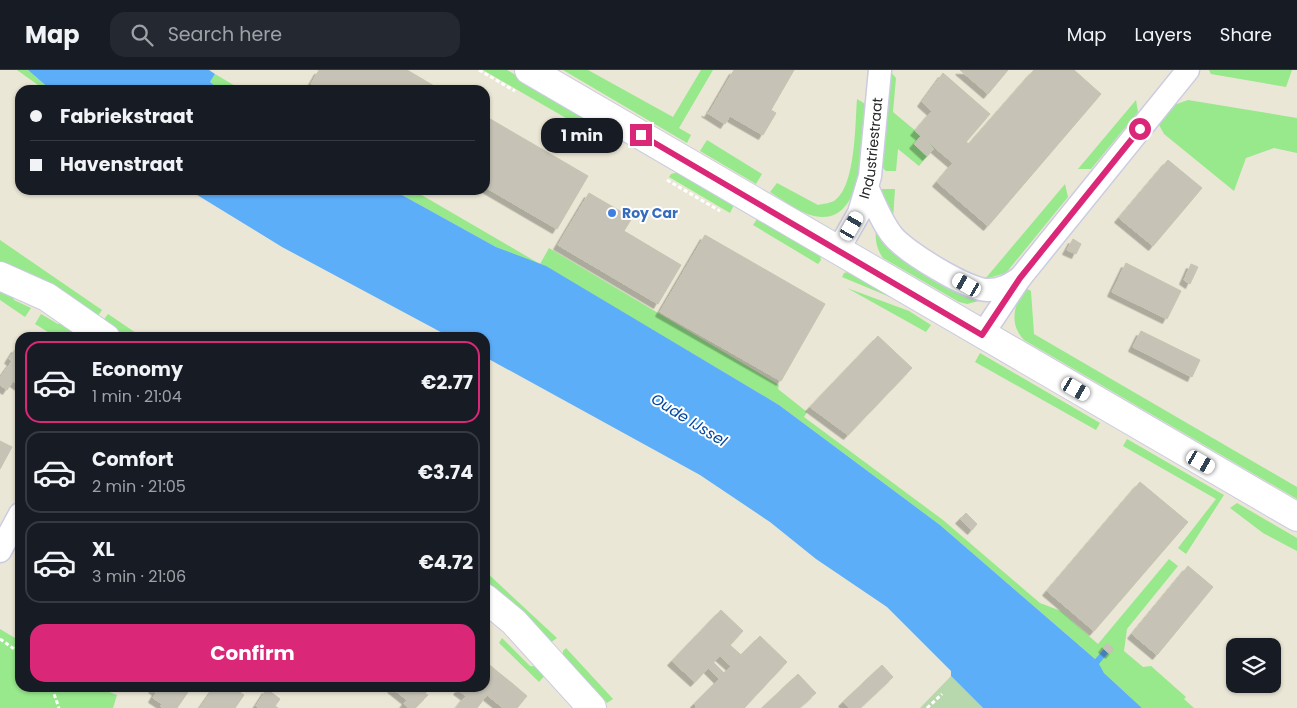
<!DOCTYPE html>
<html lang="en">
<head>
<meta charset="utf-8">
<style>
	body { margin:0; font-family:Poppins,sans-serif; background:#242831; color:#f1f3f6; height:100vh; display:flex; flex-direction:column; font-size:19px; white-space:nowrap }
	* { box-sizing:border-box; margin:0 }
	p { font-size:16px; color:#9ea1a6 }
	.icon { flex:none; width:28px; height:28px; fill:none; stroke:currentColor; stroke-width:2; stroke-linecap:round; stroke-linejoin:round }
	.map { position:relative; flex:1; overflow:hidden }
	.panel { position:absolute; left:15px; top:262px; width:475px; height:360px; display:flex; flex-direction:column; background:#171b24; border-radius:15px; box-shadow:0 1px 4px #0004 }
	.panel>* { flex:none }
	.guide { position:absolute; left:15px; top:15px; width:475px; height:110px; border-radius:15px; box-shadow:0 1px 4px #0004; display:grid; align-content:center; height:110px; padding:0 15px; background:#171b24 }
	.buttons { position:absolute; left:1226px; top:568px; display:grid; gap:10px }
	.buttons a { display:grid; place-items:center; width:55px; height:55px; border-radius:10px; background:#171b24; box-shadow:0 1px 4px #0004; font-size:25px }
	.end { position:absolute; width:22px; height:22px; margin:-11px; border:6px solid #db2777; background:#fff; box-shadow:0 0 0 2px #fff }
	.from { border-radius:50% }
	.bubble { position:absolute; height:35px; border-radius:15px; background:#171b24; box-shadow:0 1px 4px #0004; font-size:16px; font-weight:700; line-height:35px; text-align:center }
	.car { position:absolute; width:15px; height:30px; margin:-15px -8px; border-radius:6px; box-shadow:0 0 4px 1px #0007; background:linear-gradient(#fff 24%,#345 0 40%,#fff 0 76%,#345 0 86%,#fff 0) }
	.guide b { display:flex; align-items:center; gap:18px; height:48px; font-size:19px }
	.guide b+b { border-top:1px solid #363941 }
	.guide i { width:12px; height:12px; background:#f1f3f6 }
	ul { padding:9px 0 0; list-style:none }
	li { display:flex; align-items:center; gap:15px; height:82px; margin:0 10px 8px; padding:0 5px; border:2px solid #363941; border-radius:15px }
	li div { flex:1 }
	li b { display:block; font-size:19px }
	li em { font-style:normal; font-weight:700 }
	li.active { border-color:#db2777 }
	li>.icon { width:45px; height:45px; stroke-width:1.5 }
	.action { display:flex; gap:10px; margin-top:auto; padding:10px 15px }
	.action a { flex:1; height:58px; border-radius:15px; background:#db2777; color:#fff; font-size:20px; font-weight:700; line-height:58px; text-align:center }
	header { display:flex; align-items:center; gap:30px; box-sizing:border-box; height:70px; padding:0 25px; background:#171b24; border-bottom:1px solid #363941 }
	header strong { font-size:24px }
	nav { display:flex; gap:28px; margin-inline-start:auto; font-size:18px }
	.search { width:350px; height:45px; background:#242831; display:flex; align-items:center; gap:12px; box-sizing:border-box; padding:0 18px; border-radius:15px; color:#9ea1a6; font-size:19px }
	.map>svg:first-child { display:block }
	.green { fill:#98e88c }
	.cemetery { fill:#b7d7ac }
	.water { fill:#5daef9 }
	.building { fill:#c6c3b6; stroke:#c6c3b0; fill-rule:evenodd; filter:url(#shadow) }
	.lines { fill:none; stroke-linecap:round; stroke-linejoin:round }
	.street-casing { stroke:#cccbe2; stroke-width:25 }
	.secondary-casing { stroke:#cccbe2; stroke-width:30 }
	.path { stroke:#fff; stroke-width:3; stroke-dasharray:4 2.5; stroke-linecap:butt }
	.street { stroke:#fff; stroke-width:22 }
	.secondary { stroke:#fff; stroke-width:28 }
	.route { stroke:#db2777; stroke-width:6 }
	.shop-dot { fill:#3f7fe0; stroke:#fff; stroke-width:2 }
	.labels { text-anchor:middle; stroke-width:4; stroke-linejoin:round; paint-order:stroke }
	.street-label { font-size:14px; fill:#272727; stroke:#fff }
	.shop-label { font-size:14px; font-weight:bold; fill:#366cbe; stroke:#fff; text-anchor:start }
	.water-label { font-size:15px; font-style:italic; fill:#0147a0; stroke:#fff }
</style>
</head>
<body>
<header>
<strong>Map</strong>
<div class="search"><svg class="icon" aria-label="search" viewBox="0 0 24 24"><circle cx="10" cy="10" r="6"/><path d="M15 15l6 6"/></svg>Search here</div>
<nav><a>Map</a><a>Layers</a><a>Share</a></nav>
</header>
<div class="map">
<svg width="1297" height="638" viewBox="0 0 1297 638">
	<defs>
		<filter id="shadow"><feDropShadow dx="-4.5" dy="4.5" stdDeviation="0" flood-color="#0004"/></filter>
	</defs>
	<rect width="100%" height="100%" fill="#ebe7d6"/>
	<g class="green">
		<path d="M 17,0 L 28,0 L 51,20 L 45,20 Z"/>
		<path d="M 483,0 L 507,0 L 619,65 L 620,71 L 616,77 Z"/>
		<path d="M 563,0 L 588,0 L 673,47 L 701,0 L 713,0 L 679,58 L 691,65 L 687,73 Z"/>
		<path d="M 1209,0 L 1292,0 L 1286,17 L 1211,4 Z"/>
		<path d="M 890,1 L 896,8 L 893,42 L 935,77 L 919,96 L 898,79 L 896,101 L 886,101 L 880,95 Z"/>
		<path d="M 215,4 L 242,20 L 220,20 L 210,12 Z"/>
		<path d="M 857,29 L 867,35 C 863,66 866,158 814,146 C 800,143 783,130 770,122 L 777,113 L 818,135 C 823,134 830,133 834,131 C 856,117 855,54 857,29 Z"/>
		<path d="M 1136,30 L 1138,42 L 1091,99 L 1078,99 Z"/>
		<path d="M 1188,30 L 1297,48 L 1297,83 L 1274,78 L 1246,88 L 1234,121 L 1164,64 L 1158,53 L 1174,35 Z"/>
		<path d="M 707,70 L 762,104 L 756,114 L 700,81 Z"/>
		<path d="M 682,101 L 731,130 L 733,137 L 730,143 L 669,107 L 671,104 Z"/>
		<path d="M 1065,114 L 1068,127 L 1006,203 L 985,209 Z"/>
		<path d="M 882,119 L 895,119 L 893,149 L 882,127 Z"/>
		<path d="M 393,120 L 413,120 L 540,194 L 549,178 L 779,315 L 778,319 L 807,342 L 804,347 L 943,450 L 1040,533 L 1061,541 L 1098,574 L 1169,489 L 1178,496 L 1127,559 L 1124,581 L 1143,597 L 1151,596 L 1186,627 L 1184,629 L 1194,638 L 1142,638 L 1104,603 L 1098,594 L 1108,583 L 1104,579 L 1095,589 L 940,455 L 779,335 L 546,197 L 496,177 Z"/>
		<path d="M 762,148 L 819,181 L 821,190 L 818,194 L 753,155 L 757,149 Z"/>
		<path d="M 876,157 L 913,194 L 979,231 L 967,234 L 959,232 L 883,188 C 876,178 875,169 876,157 Z"/>
		<path d="M 0,170 L 102,240 L 96,249 L 0,194 Z"/>
		<path d="M 851,201 L 914,237 L 842,207 L 844,203 Z"/>
		<path d="M 0,217 L 9,218 L 14,230 L 31,238 L 25,247 L 0,230 Z"/>
		<path d="M 1024,217 L 1031,221 L 1034,264 L 1297,417 L 1297,429 L 1024,270 C 1008,253 1015,235 1024,217 Z"/>
		<path d="M 847,218 L 909,241 L 931,255 L 926,262 Z"/>
		<path d="M 41,244 L 58,254 L 71,253 L 85,267 L 56,267 L 35,254 Z"/>
		<path d="M 108,244 L 142,267 L 125,267 L 102,252 Z"/>
		<path d="M 980,283 L 1100,353 L 1096,360 L 975,292 Z"/>
		<path d="M 1127,369 L 1224,425 L 1186,484 L 1178,478 L 1216,429 L 1123,376 Z"/>
		<path d="M 1237,433 L 1297,468 L 1297,481 L 1263,463 L 1230,438 Z"/>
		<path d="M 485,501 L 557,568 L 550,573 L 485,519 Z"/>
		<path d="M 0,559 L 20,571 L 20,618 L 99,618 L 117,625 L 113,638 L 0,638 Z"/>
		<path d="M 502,568 L 530,596 L 542,597 L 548,602 L 539,612 L 499,573 Z"/>
		<path d="M 566,578 L 613,629 L 607,633 L 594,618 L 584,617 L 562,592 L 563,581 Z"/>
	</g>
	<path class="cemetery" d="M 951,606 L 983,638 L 920,638 Z"/>
	<g class="water">
		<path d="M 28,0 L 209,0 L 215,4 L 210,12 L 220,20 L 51,20 Z"/>
		<path d="M 189,120 L 393,120 L 496,177 L 546,196 L 779,335 L 940,455 L 1095,589 L 1104,579 L 1108,583 L 1099,594 L 1104,603 L 1142,638 L 983,638 L 951,606 L 951,601 L 887,537 L 816,489 L 770,452 L 700,405 L 485,287 L 485,268 L 450,267 L 282,177 Z"/>
	</g>
	<g class="building">
		<path d="M 319,0 L 407,0 L 441,20 L 322,20 L 311,14 Z"/>
		<path d="M 734,0 L 794,0 L 771,40 L 776,43 L 763,65 L 730,46 L 725,54 L 706,42 L 709,43 Z"/>
		<path d="M 960,0 L 1008,0 L 988,24 Z"/>
		<path d="M 1034,0 L 1074,0 L 1101,24 L 988,156 L 937,112 L 953,93 L 915,61 L 932,41 L 922,32 L 943,3 L 990,44 L 966,72 L 969,74 Z"/>
		<path d="M 485,46 L 588,106 L 557,159 L 485,117 Z"/>
		<path d="M 921,66 L 934,79 L 927,86 L 914,74 Z"/>
		<path d="M 1168,90 L 1202,118 L 1153,176 L 1119,148 Z"/>
		<path d="M 589,123 L 632,148 L 624,161 L 681,195 L 658,234 L 558,175 Z"/>
		<path d="M 705,165 L 825,234 L 781,311 L 660,242 Z"/>
		<path d="M 1073,169 L 1081,174 L 1076,184 L 1067,180 Z"/>
		<path d="M 1126,193 L 1181,221 L 1167,249 L 1112,222 Z"/>
		<path d="M 1191,194 L 1198,197 L 1190,214 L 1184,210 Z"/>
		<path d="M 1141,261 L 1200,290 L 1192,307 L 1133,277 Z"/>
		<path d="M 878,266 L 912,298 L 848,365 L 810,337 Z"/>
		<path d="M 16,278 L 20,279 L 20,316 L 13,311 L 7,320 L 0,315 L 0,308 L 12,291 L 9,289 Z"/>
		<path d="M 0,371 L 12,377 L 0,399 Z"/>
		<path d="M 1140,412 L 1188,452 L 1094,561 L 1047,521 Z"/>
		<path d="M 966,443 L 977,454 L 972,460 L 960,449 Z"/>
		<path d="M 1188,496 L 1213,517 L 1157,585 L 1132,564 Z"/>
		<path d="M 721,540 L 743,561 L 730,575 L 741,585 L 760,566 L 787,592 L 744,638 L 696,638 L 695,633 L 719,609 L 708,598 L 695,612 L 672,591 ZM 720,586 L 731,596 L 724,603 L 713,592 Z"/>
		<path d="M 1107,573 L 1114,579 L 1110,584 L 1103,578 Z"/>
		<path d="M 485,591 L 498,602 L 475,630 L 480,634 L 477,638 L 456,638 L 466,626 L 458,620 L 460,618 L 485,618 Z"/>
		<path d="M 882,595 L 893,607 L 860,638 L 849,638 L 843,632 Z"/>
		<path d="M 498,602 L 513,614 L 497,633 L 487,625 L 480,634 L 475,630 Z"/>
		<path d="M 798,604 L 816,623 L 799,638 L 762,638 Z"/>
		<path d="M 513,614 L 527,626 L 517,638 L 503,638 L 497,633 Z"/>
		<path d="M 153,618 L 185,618 L 184,619 L 188,622 L 177,638 L 163,638 L 160,636 L 162,634 L 153,628 L 157,621 Z"/>
		<path d="M 214,618 L 234,618 L 244,625 L 235,638 L 200,638 Z"/>
		<path d="M 392,618 L 416,618 L 407,630 Z"/>
		<path d="M 416,618 L 429,618 L 425,624 L 428,625 L 415,638 L 409,638 L 404,634 Z"/>
		<path d="M 267,619 L 280,629 L 275,636 L 278,638 L 259,638 L 256,636 Z"/>
	</g>
	<g class="lines">
		<defs>
			<g id="street">
				<path d="M 867,117 C 875,134 881,151 892,165 C 904,181 969,221 988,220 C 1002,220 1009,215 1020,208"/>
				<path id="s1" d="M 838,180 L 859,143 L 870,106 L 880,0"/>
				<path d="M 982,265 L 1020,208 L 1188,0"/>
				<path d="M 0,481 L 20,444"/>
			</g>
			<g id="secondary">
				<path d="M 529,0 L 1297,447"/>
				<path d="M 0,206 L 47,227 L 106,268"/>
				<path d="M 485,528 L 514,552 L 592,638"/>
			</g>
		</defs>
		<use href="#street" class="street-casing"/>
		<use href="#secondary" class="secondary-casing"/>
		<g class="path">
			<path d="M 479,0 L 515,21"/>
			<path d="M 667,110 L 720,141"/>
			<path d="M 0,569 L 20,583"/>
			<path d="M 52,618 L 59,638"/>
			<path d="M 927,638 L 942,624"/>
		</g>
		<use href="#street" class="street"/>
		<use href="#secondary" class="secondary"/>
	</g>
	<g class="lines">
		<path class="route" d="M 641,65 L 982,265 L 1020,208 L 1140,59"/>
	</g>
	<circle class="shop-dot" cx="612" cy="143" r="5"/>
	<g class="labels">
		<g class="street-label">
			<text dy="5" stroke="none"><textPath href="#s1" startOffset="109">Industriestraat</textPath></text>
		</g>
		<g class="shop-label">
			<text x="622" y="148">Roy Car</text>
		</g>
		<g class="water-label">
			<text transform="translate(689 350) rotate(32)" y="5">Oude IJssel</text>
		</g>
	</g>
</svg>
<div class="buttons">
<a><svg class="icon" aria-label="layers" viewBox="0 0 24 24"><path d="M12 4l9 5-9 5-9-5zM3 14l9 5 9-5"/></svg></a>
</div>
<i class="end from" style="left:1140px;top:59px"></i>
<i class="end" style="left:641px;top:65px"></i>
<div class="bubble" style="left:541px;top:48px;width:82px">1 min</div>
<i class="car" style="left:852px;top:156px;rotate:30deg"></i>
<i class="car" style="left:967px;top:215px;rotate:300deg"></i>
<i class="car" style="left:1076px;top:319px;rotate:120deg"></i>
<i class="car" style="left:1201px;top:392px;rotate:120deg"></i>
<div class="guide">
<b><i class="from"></i>Fabriekstraat</b>
<b><i></i>Havenstraat</b>
</div>
<section class="panel">
<ul>
<li class="active"><svg class="icon" aria-label="car" viewBox="0 0 24 24"><path d="M5 17H2v-5l4-1 3-4h7l3 4 3 1v5h-3M9 17h6M6 11h13"/><circle cx="7" cy="17" r="2"/><circle cx="17" cy="17" r="2"/></svg><div><b>Economy</b><p>1 min · 21:04</p></div><em>€2.77</em></li>
<li><svg class="icon" aria-label="car" viewBox="0 0 24 24"><path d="M5 17H2v-5l4-1 3-4h7l3 4 3 1v5h-3M9 17h6M6 11h13"/><circle cx="7" cy="17" r="2"/><circle cx="17" cy="17" r="2"/></svg><div><b>Comfort</b><p>2 min · 21:05</p></div><em>€3.74</em></li>
<li><svg class="icon" aria-label="car" viewBox="0 0 24 24"><path d="M5 17H2v-5l4-1 3-4h7l3 4 3 1v5h-3M9 17h6M6 11h13"/><circle cx="7" cy="17" r="2"/><circle cx="17" cy="17" r="2"/></svg><div><b>XL</b><p>3 min · 21:06</p></div><em>€4.72</em></li>
</ul>
<div class="action"><a>Confirm</a></div>
</section>
</div>
</body>
</html>
